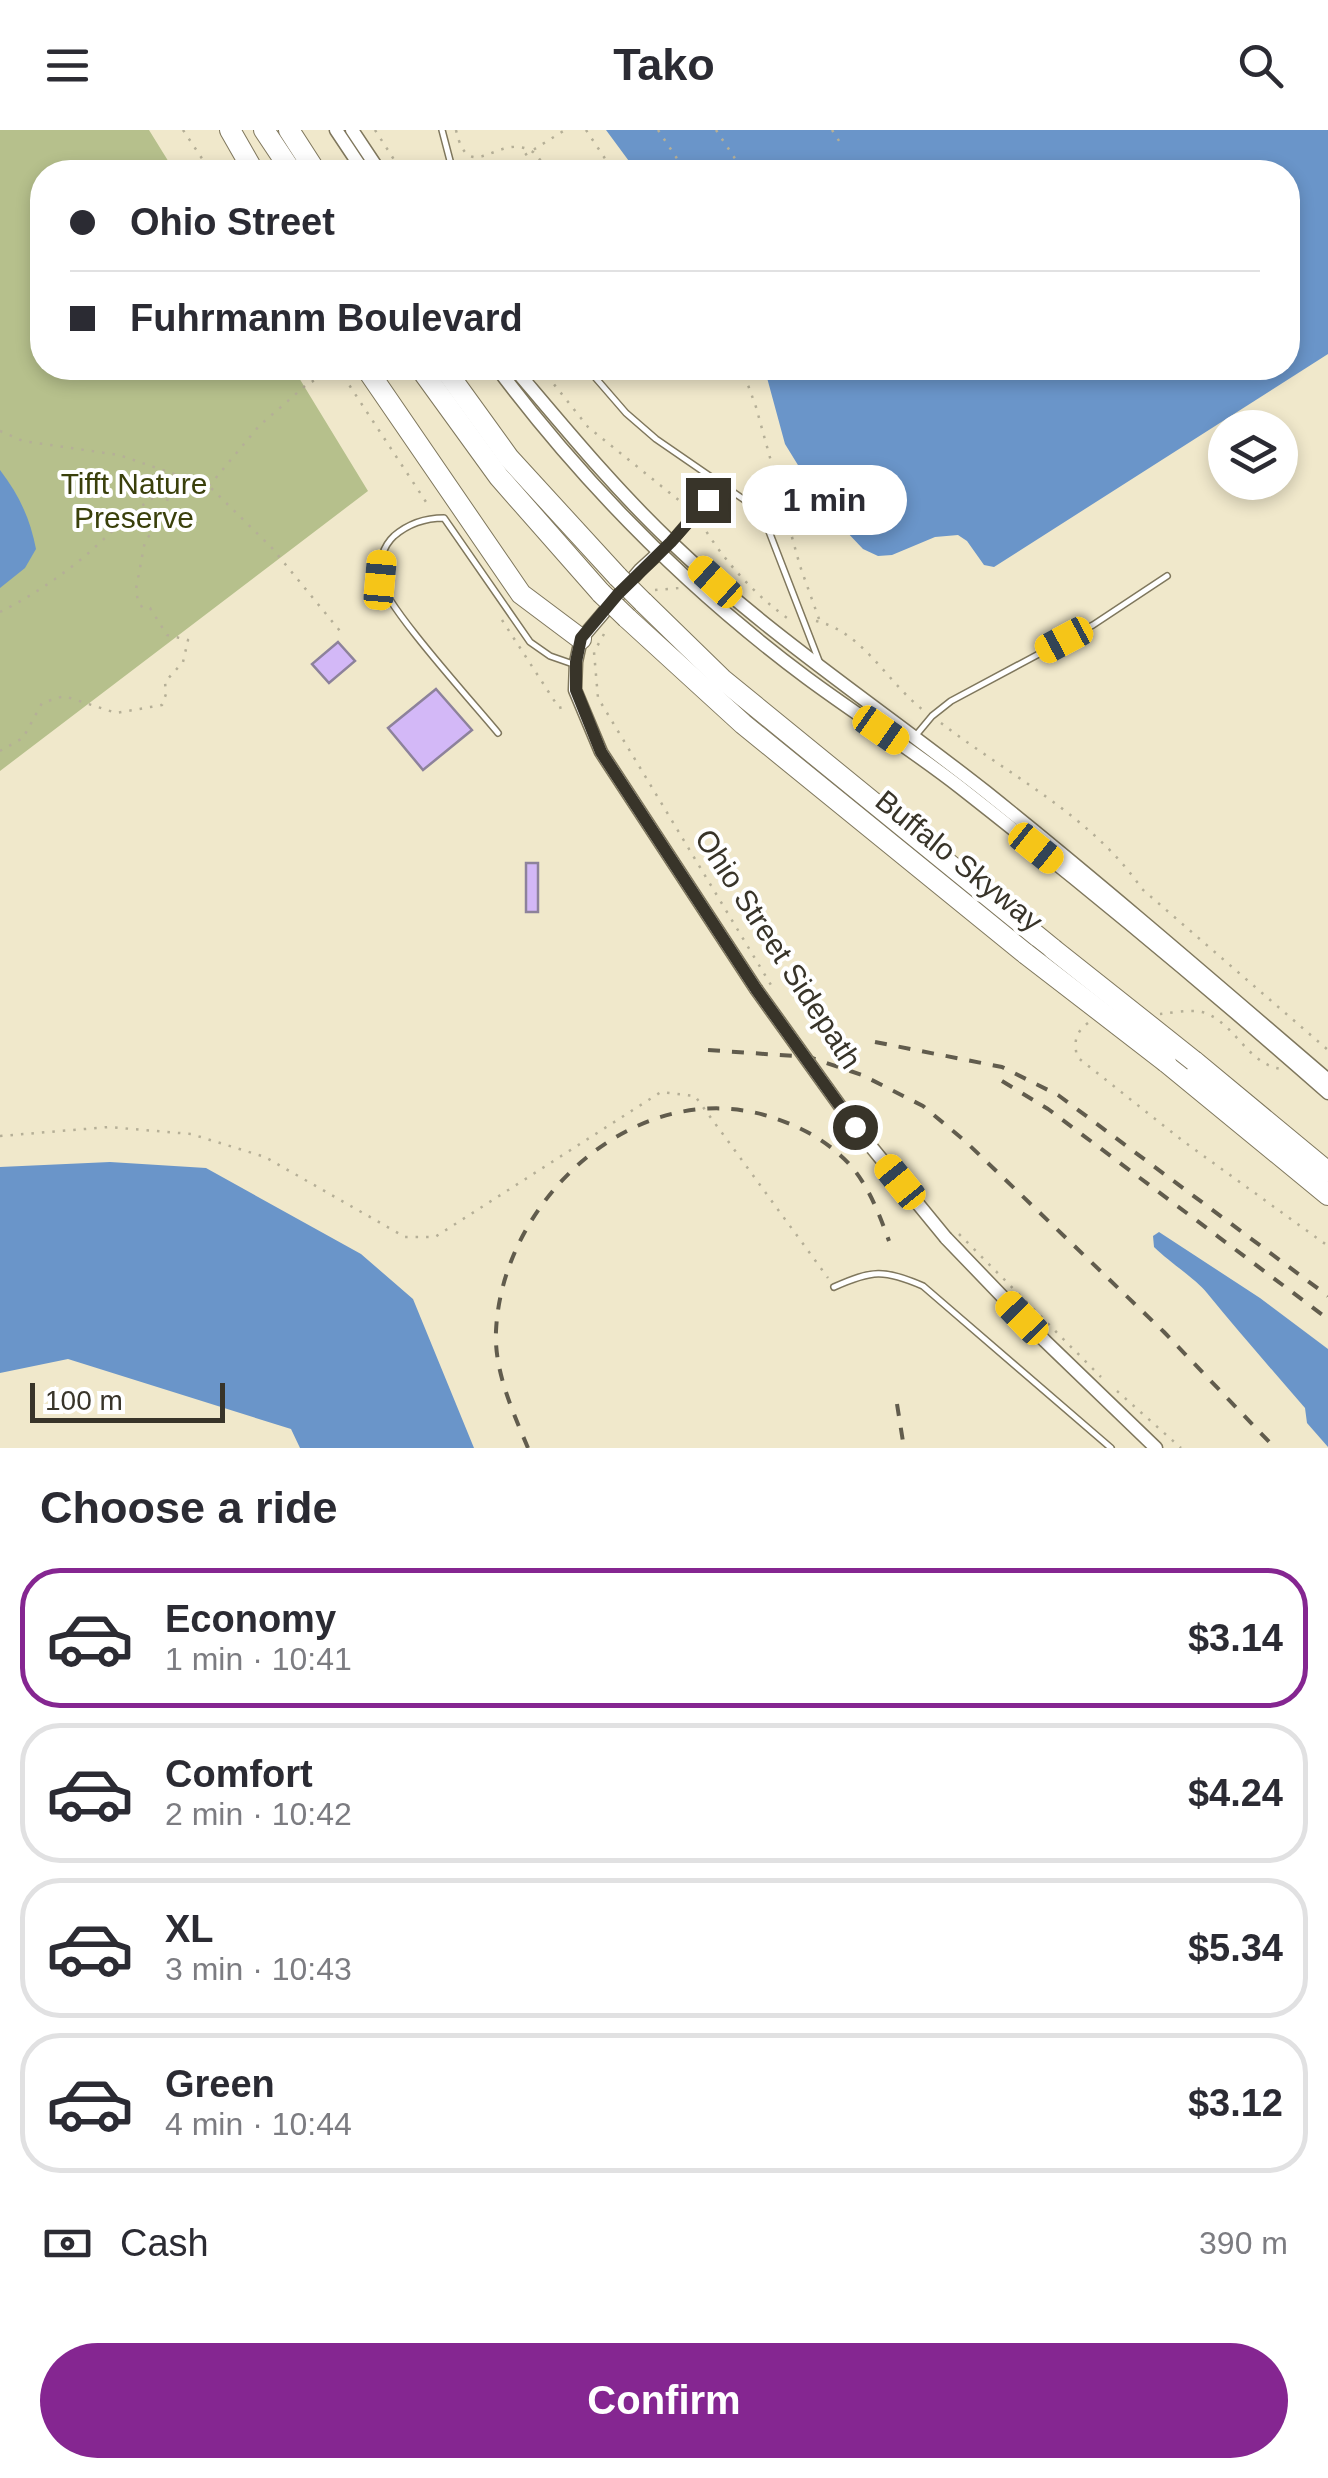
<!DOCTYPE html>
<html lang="en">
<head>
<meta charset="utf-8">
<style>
	body { margin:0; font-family:Arial,sans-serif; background:#f7f7f7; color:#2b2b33; height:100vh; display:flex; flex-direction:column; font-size:38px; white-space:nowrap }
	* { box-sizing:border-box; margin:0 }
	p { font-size:32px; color:#7c7c81 }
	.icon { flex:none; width:55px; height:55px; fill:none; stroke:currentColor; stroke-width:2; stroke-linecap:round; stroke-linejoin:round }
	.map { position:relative; height:1318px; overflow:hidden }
	.side { display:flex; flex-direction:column; background:#fff; flex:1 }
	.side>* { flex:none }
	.guide { position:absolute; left:30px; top:30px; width:1270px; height:220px; border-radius:40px; box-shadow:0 5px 15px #0003; display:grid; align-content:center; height:220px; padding:0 40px; background:#fff }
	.fabs { position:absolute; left:1208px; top:280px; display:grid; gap:20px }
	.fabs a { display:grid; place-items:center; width:90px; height:90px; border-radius:50%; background:#fff; box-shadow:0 5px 15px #0003; font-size:50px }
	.scale { position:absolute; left:30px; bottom:25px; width:195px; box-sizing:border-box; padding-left:10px; border:5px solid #383429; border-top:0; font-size:28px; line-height:35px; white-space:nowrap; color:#383429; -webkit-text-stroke:8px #fff; paint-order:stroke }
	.end { position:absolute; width:45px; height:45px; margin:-22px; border:12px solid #383429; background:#fff; box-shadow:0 0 0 5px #fff }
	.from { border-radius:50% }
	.bubble { position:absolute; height:70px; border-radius:35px; background:#fff; box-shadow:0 5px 15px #0003; font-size:32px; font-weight:700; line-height:70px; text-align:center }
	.car { position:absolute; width:30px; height:60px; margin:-30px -15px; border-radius:12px; box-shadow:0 0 8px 2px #0007; background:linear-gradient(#f5c518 24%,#345 0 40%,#f5c518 0 76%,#345 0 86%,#f5c518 0) }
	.guide b { display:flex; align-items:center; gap:35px; height:95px; font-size:38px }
	.guide b+b { border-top:2px solid #e1e1e2 }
	.guide i { width:25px; height:25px; background:#2b2b33 }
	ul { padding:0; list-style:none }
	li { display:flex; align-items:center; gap:30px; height:140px; margin:0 20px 15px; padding:0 20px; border:5px solid #e1e1e2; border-radius:40px }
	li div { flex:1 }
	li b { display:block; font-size:38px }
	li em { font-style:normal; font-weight:700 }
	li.selected { border-color:#852691 }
	li>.icon { width:90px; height:90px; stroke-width:1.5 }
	h2 { padding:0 40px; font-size:45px; line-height:120px }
	.pay { display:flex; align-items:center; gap:25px; height:110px; padding:0 40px; font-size:38px }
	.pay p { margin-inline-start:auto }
	.action { display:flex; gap:20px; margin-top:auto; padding:20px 40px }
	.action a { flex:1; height:115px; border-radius:60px; background:#852691; color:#fff; font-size:40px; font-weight:700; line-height:115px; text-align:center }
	header { display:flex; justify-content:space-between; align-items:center; height:130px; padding:0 40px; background:#fff; font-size:45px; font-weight:700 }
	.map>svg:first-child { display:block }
	.green { fill:#b6c08c }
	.water { fill:#6a95c9 }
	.building { fill:#d3b8f7; stroke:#8d829b; stroke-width:2.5 }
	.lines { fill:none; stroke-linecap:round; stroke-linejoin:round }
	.service-casing { stroke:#7f775d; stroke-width:8 }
	.minor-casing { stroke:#7f775d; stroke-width:12 }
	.tertiary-casing { stroke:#7f775d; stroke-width:15 }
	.motorway-casing { stroke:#7f775d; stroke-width:22 }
	.path { stroke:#b5af97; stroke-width:2.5; stroke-dasharray:2.5 8; stroke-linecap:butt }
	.service { stroke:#fff; stroke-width:5 }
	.minor { stroke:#fff; stroke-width:10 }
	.tertiary { stroke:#fff; stroke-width:12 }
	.motorway { stroke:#fff; stroke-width:20 }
	.rail { stroke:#615c4d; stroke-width:4; stroke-dasharray:12 12; stroke-linecap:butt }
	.tertiary-bridge-casing { stroke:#7f775d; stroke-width:15; stroke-linecap:butt }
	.motorway-bridge-casing { stroke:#7f775d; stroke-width:22; stroke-linecap:butt }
	.path-bridge { stroke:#b5af97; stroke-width:2.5; stroke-dasharray:2.5 8; stroke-linecap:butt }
	.tertiary-bridge { stroke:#fff; stroke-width:12 }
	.motorway-bridge { stroke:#fff; stroke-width:20 }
	.route { stroke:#383429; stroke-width:12 }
	.labels { text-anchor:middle; stroke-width:8; stroke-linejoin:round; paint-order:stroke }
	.park-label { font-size:30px; fill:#3a400b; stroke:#fff }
	.street-label { font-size:30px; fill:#383429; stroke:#fff }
</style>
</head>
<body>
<header><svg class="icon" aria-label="menu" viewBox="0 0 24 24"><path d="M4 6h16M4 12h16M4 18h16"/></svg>Tako<svg class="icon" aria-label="search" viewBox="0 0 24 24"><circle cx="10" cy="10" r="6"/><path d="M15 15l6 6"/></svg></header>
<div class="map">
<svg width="1328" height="1318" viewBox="0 0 1328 1318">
	<rect width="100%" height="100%" fill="#f0e8cb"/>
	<path class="green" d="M 0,0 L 149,0 L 175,42 L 42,42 L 42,238 L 293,238 L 368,361 L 0,641 Z"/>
	<g class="water">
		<path d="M 606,0 L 1328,0 L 1328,224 L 994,437 L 984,435 L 967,411 L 958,405 L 935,407 L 892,425 L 878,426 L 863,419 L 825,379 L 785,314 L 766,244 L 761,238 L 1288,238 L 1288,42 L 637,42 Z"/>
		<path d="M 0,340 C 19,365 30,388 36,419 L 25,438 L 0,458 Z"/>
		<path d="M 110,1032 L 206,1038 L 361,1124 L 413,1169 L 474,1318 L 300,1318 L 291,1299 L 68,1229 L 0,1243 L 0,1037 Z"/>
		<path d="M 1159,1102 L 1260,1168 L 1328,1219 L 1328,1317 L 1307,1293 L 1305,1278 C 1272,1240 1239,1202 1207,1163 C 1196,1149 1169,1132 1154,1117 L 1153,1106 Z"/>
	</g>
	<g class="building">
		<path d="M 338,512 L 355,531 L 329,553 L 312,534 Z"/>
		<path d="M 436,559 L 472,600 L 423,640 L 388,598 Z"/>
		<rect x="526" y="733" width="12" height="49"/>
	</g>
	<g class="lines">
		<defs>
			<g id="service">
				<path d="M 442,0 L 453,42"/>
				<path d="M 587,238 L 626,283 L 656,309 L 746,371 L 765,391 L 819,531"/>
				<path d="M 694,385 L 722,354"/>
				<path d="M 498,603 C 476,576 384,475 380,449 C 377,434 384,415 394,406 C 408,394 426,388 444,388 L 530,512 L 550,526 L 573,534"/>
				<path d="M 917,604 L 932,586 L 951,571 L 1093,495 L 1167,446"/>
				<path d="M 834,1157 C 872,1140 884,1139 923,1156 L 1111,1318"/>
			</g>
			<path id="minor" d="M 671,412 L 694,385"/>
			<g id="tertiary">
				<path d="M 336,0 L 364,42"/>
				<path d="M 352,0 L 380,42"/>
				<path d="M 497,238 C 585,355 689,460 807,548 C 857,585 911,619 961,658 C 1086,756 1209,858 1328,963"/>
				<path d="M 514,238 C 565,298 614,358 671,412 C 768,505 881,579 986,662 C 1102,755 1215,853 1328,950"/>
				<path d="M 662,420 L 640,440 L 581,509 L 576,532 L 575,560 L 601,622 L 756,859"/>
				<path d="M 946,1108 L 1045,1211 L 1156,1318"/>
			</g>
			<g id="motorway">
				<path d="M 230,0 L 254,42"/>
				<path d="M 264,0 L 292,42"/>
				<path d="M 289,0 L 316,42"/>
				<path d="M 366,238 L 521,464 L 581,509"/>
				<path d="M 420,238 L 499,347 L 601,463"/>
				<path d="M 444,238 L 509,328 L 618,447"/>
				<path d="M 643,472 L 722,549 L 1053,819"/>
				<path d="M 627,488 L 743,594 L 1026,824"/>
				<path d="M 1194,931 L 1328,1042"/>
				<path d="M 1166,932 L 1328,1065"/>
			</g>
		</defs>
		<use href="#service" class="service-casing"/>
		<use href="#minor" class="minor-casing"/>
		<use href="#tertiary" class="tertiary-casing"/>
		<use href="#motorway" class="motorway-casing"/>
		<g class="path">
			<path d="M 183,0 L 211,42"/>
			<path d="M 375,0 L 402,42"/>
			<path d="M 456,0 C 469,59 499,0 533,22 C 539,27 544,36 548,42"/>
			<path d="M 586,0 L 614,42"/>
			<path d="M 658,0 L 686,42"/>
			<path d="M 716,0 L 744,42"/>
			<path d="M 832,0 L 843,17"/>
			<path d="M 525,25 L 565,0"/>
			<path d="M 338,238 L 430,378"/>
			<path d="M 541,238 L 588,297 L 686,376"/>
			<path d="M 659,238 L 688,250"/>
			<path d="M 737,238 L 748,255 L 756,277 L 800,436 L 819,489"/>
			<path d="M 655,241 L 657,238"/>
			<path d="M 0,301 L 23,311 L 119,325 L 209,356 L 272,418 L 340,501"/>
			<path d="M 209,356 L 259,296 L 305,256 L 334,238"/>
			<path d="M 701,393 C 724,431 756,467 793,492"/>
			<path d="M 655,460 L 680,458"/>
			<path d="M 0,482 C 28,468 54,451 79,431 C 117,400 143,364 192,350"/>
			<path d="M 502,490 L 559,578 L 566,576"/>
			<path d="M 816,491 C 863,502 886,551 923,580"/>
			<path d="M 604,504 L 594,522 L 598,568 L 774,860"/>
			<path d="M 941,593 C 1010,646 1093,687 1142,759 L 1328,920"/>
			<path d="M 0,621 L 23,608 L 42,573 L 64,566 L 116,583 L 162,575 L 166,564 L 165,552 L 183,532 L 188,510 L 167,505 L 150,478 L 143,478 L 138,472 L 136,459 L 145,411 L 162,390 L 171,356"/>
			<path d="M 1160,884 C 1173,883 1189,879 1202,882 C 1234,891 1247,934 1281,939"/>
			<path d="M 1088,893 C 1075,903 1074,911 1077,927 L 1183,1011 L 1328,1116"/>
			<path d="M 0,1006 L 109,997 L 191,1004 L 265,1027 L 405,1107 L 435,1107 L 661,962 L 695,966 L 828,1148"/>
			<path d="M 1117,1261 L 1181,1318"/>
		</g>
		<use href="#service" class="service"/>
		<use href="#minor" class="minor"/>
		<use href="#tertiary" class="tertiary"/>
		<use href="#motorway" class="motorway"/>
		<g class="rail">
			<path d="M 875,912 L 1002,937 L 1058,965 L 1328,1166"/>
			<path d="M 708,920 L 809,927 L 862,945 L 923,976 L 965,1011 L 1164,1202 L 1275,1318"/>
			<path d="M 1002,951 L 1048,979 L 1328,1189"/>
			<path d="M 897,1274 L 904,1318"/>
			<path d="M 528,1318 C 513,1282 494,1241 496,1201 C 502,1070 635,946 768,986 C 794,994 821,1007 841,1026 C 866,1048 878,1081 889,1111"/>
		</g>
		<defs>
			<path id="tertiary-bridge" d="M 756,859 L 855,997 L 946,1108"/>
			<g id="motorway-bridge">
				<path d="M 618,447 L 643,472"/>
				<path d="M 601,463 L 627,488"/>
				<path d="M 1053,819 L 1194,931"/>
				<path d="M 1026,824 L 1166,932"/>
			</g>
		</defs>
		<use href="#tertiary-bridge" class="tertiary-bridge-casing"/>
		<use href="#motorway-bridge" class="motorway-bridge-casing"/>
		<path class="path-bridge" d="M 959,1104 L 1101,1247"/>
		<use href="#tertiary-bridge" class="tertiary-bridge"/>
		<use href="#motorway-bridge" class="motorway-bridge"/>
	</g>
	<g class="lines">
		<path class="route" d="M 708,370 L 671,412 L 618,464 L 581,508 L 576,532 L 576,560 L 601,622 L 756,859 L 855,997"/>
	</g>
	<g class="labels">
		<g class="park-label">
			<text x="134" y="364">Tifft Nature<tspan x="134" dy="34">Preserve</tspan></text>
		</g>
		<g class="street-label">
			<text transform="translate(959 731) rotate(39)" y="10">Buffalo Skyway</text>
			<text transform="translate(778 819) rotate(57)" y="10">Ohio Street Sidepath</text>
		</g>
	</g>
</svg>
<div class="fabs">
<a><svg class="icon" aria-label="layers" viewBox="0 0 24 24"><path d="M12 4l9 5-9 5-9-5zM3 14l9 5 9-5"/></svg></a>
</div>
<div class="scale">100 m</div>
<i class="end from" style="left:855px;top:997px"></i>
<i class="end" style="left:708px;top:370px"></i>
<div class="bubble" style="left:742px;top:335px;width:165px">1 min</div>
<i class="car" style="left:380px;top:450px;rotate:5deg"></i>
<i class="car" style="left:715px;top:452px;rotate:312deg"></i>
<i class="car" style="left:1064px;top:510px;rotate:242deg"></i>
<i class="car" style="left:881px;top:600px;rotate:125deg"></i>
<i class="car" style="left:1036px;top:718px;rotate:129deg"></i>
<i class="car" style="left:900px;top:1052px;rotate:321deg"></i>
<i class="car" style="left:1022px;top:1188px;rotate:316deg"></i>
<div class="guide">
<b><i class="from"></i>Ohio Street</b>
<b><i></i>Fuhrmanm Boulevard</b>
</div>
</div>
<section class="side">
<h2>Choose a ride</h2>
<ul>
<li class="selected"><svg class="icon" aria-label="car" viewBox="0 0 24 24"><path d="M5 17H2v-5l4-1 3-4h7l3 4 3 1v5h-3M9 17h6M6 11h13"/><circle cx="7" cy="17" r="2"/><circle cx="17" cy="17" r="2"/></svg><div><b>Economy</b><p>1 min · 10:41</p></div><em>$3.14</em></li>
<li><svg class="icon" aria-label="car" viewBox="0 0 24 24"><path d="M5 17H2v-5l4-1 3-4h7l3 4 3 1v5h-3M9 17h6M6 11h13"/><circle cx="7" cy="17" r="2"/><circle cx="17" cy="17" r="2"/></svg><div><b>Comfort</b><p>2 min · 10:42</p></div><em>$4.24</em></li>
<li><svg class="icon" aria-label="car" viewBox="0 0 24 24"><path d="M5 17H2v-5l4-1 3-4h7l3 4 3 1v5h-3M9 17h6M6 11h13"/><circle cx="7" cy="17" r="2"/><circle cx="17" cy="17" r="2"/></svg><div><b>XL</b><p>3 min · 10:43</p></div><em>$5.34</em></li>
<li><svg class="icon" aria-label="car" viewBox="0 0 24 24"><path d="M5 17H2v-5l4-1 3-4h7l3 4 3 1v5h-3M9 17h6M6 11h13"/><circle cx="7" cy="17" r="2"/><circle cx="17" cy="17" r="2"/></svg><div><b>Green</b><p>4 min · 10:44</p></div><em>$3.12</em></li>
</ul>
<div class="pay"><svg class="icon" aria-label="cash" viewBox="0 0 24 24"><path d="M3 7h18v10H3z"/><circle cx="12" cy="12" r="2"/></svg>Cash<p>390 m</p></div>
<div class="action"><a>Confirm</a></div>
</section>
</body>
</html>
